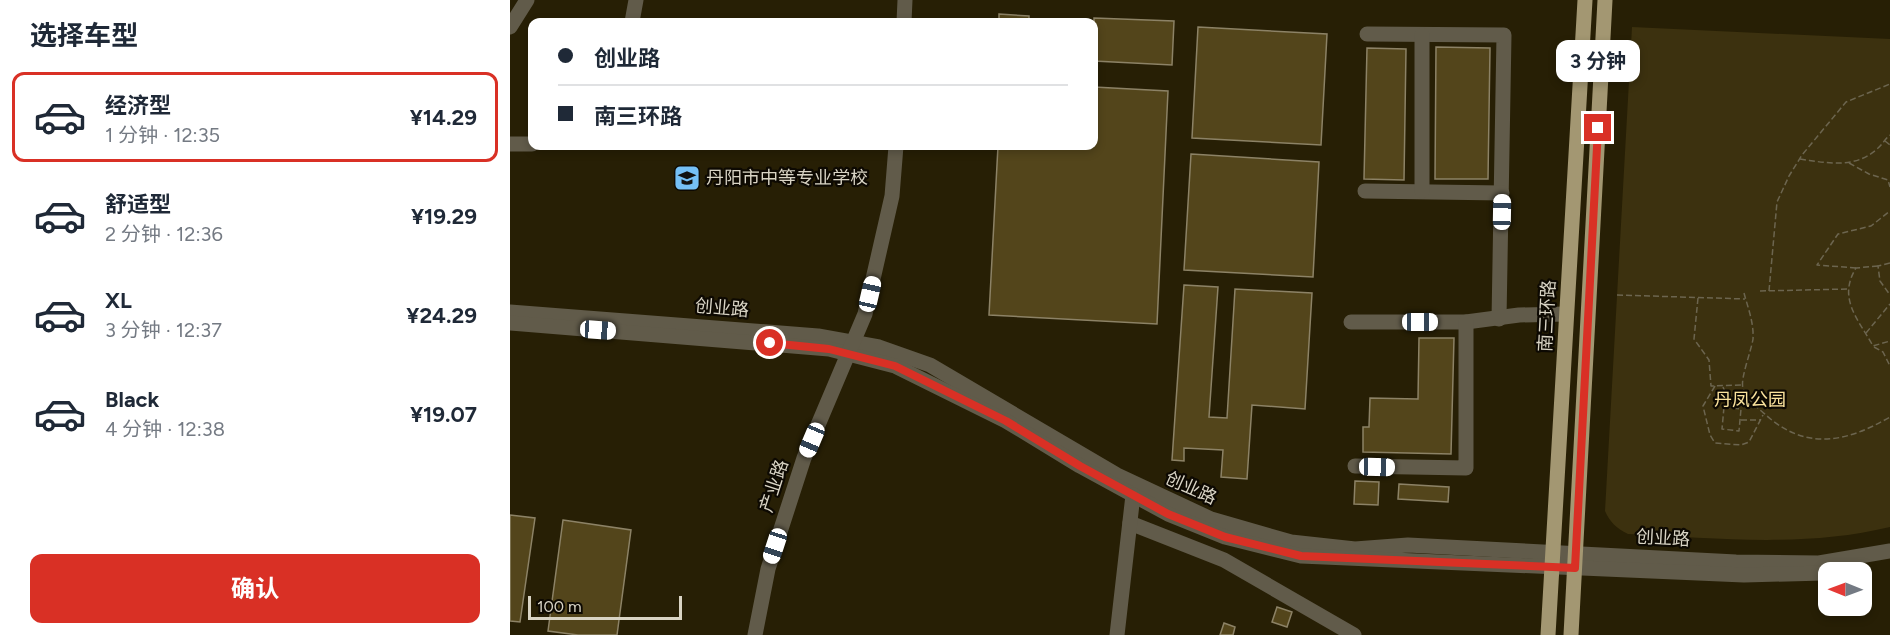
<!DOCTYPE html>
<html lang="zh">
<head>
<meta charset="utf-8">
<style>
	body { margin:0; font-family:Figtree,"Noto Sans SC",sans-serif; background:#f2f2f3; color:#1f2937; height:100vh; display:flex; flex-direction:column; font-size:22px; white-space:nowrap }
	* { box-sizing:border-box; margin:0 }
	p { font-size:20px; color:#747a83 }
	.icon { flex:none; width:33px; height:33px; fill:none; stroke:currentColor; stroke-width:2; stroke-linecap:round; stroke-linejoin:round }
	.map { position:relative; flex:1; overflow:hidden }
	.side { display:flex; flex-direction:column; background:#fff; width:510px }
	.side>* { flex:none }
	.banner { position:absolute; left:18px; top:18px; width:570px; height:132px; border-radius:12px; box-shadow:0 3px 9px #0003; display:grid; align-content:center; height:132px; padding:0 30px; background:#fff }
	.needle { width:39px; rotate:271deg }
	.fabs { position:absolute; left:1308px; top:562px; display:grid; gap:12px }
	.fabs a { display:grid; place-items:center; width:54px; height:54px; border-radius:12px; background:#fff; box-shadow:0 3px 9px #0003; font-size:30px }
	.scale { position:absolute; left:18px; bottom:15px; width:154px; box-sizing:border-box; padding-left:6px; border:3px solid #d9d4c5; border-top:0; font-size:16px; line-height:21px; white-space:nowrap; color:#d9d4c5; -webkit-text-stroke:4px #0d0902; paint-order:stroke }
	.end { position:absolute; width:27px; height:27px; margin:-14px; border:8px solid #d93025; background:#fff; box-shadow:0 0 0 3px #fff }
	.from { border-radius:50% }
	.bubble { position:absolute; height:42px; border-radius:12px; background:#fff; box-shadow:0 3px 9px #0003; font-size:20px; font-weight:700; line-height:42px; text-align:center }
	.car { position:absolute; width:18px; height:36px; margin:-18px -9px; border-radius:8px; box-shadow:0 0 4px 2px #0007; background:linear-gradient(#fff 24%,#345 0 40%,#fff 0 76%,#345 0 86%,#fff 0) }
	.banner b { display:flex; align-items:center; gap:21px; height:57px; font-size:22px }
	.banner b+b { border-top:2px solid #e0e1e3 }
	.banner i { width:15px; height:15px; background:#1f2937 }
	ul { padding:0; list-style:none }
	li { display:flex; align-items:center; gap:18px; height:90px; margin:0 12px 9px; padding:0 18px; border:3px solid transparent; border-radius:12px }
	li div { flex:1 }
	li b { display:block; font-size:22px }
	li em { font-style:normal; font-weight:700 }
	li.current { border-color:#d93025 }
	li>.icon { width:54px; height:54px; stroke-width:1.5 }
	h2 { padding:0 30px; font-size:27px; line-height:72px }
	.primary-button { display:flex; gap:12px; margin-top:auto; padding:12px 30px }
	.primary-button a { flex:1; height:69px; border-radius:12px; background:#d93025; color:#fff; font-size:24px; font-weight:700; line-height:69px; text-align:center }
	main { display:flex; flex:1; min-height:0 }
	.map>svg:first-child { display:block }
	.green { fill:#3c310f }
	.building { fill:#53451b; stroke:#8c8266; stroke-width:1.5 }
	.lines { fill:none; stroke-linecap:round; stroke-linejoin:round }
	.path { stroke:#6c654f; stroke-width:1.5; stroke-dasharray:6 3; stroke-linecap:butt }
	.minor { stroke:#615b4a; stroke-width:15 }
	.major { stroke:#a39772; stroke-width:15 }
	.route { stroke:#d93025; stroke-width:8 }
	.labels { text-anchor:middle; stroke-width:4.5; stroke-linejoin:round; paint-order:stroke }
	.poi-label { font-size:18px; fill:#d9d4c5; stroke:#0d0902; text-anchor:start }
	.street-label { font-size:18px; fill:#d9d4c5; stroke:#0d0902 }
	.park-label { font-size:18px; fill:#fbe39d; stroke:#0d0902 }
</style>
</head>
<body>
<main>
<section class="side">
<h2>选择车型</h2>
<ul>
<li class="current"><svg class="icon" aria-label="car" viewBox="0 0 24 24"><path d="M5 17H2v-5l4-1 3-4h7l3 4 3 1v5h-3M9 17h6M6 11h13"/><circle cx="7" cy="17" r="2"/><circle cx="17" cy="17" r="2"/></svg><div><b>经济型</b><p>1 分钟 · 12:35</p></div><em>¥14.29</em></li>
<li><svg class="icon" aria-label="car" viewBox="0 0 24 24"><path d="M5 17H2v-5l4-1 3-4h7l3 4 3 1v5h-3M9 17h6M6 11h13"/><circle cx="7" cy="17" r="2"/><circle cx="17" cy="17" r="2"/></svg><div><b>舒适型</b><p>2 分钟 · 12:36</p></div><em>¥19.29</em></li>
<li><svg class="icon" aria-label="car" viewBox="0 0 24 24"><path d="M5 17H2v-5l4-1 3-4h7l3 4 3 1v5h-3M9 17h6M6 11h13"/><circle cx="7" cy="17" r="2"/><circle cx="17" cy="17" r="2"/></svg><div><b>XL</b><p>3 分钟 · 12:37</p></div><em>¥24.29</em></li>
<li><svg class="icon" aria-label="car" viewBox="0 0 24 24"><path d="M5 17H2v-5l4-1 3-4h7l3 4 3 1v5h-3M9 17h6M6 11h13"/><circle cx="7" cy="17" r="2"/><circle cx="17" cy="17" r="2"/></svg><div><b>Black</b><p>4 分钟 · 12:38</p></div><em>¥19.07</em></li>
</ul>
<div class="primary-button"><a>确认</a></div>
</section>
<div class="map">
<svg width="1380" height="635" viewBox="0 0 1380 635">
	<rect width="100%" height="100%" fill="#271f05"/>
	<path class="green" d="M 1122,27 L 1380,39 L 1380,527 C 1293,548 1206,538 1118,534 C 1106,528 1100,522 1095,511 Z"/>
	<g class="building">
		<path d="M 489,14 L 519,16 L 519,22 L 489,22 Z"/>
		<path d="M 584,18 L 664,21 L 662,65 L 584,61 Z"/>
		<path d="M 688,27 L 817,34 L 811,145 L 682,138 Z"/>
		<path d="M 926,47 L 980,48 L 978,179 L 925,179 Z"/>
		<path d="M 857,48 L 896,49 L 894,180 L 854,179 Z"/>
		<path d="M 584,87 L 658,91 L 647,324 L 479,315 L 488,146 L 584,146 Z"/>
		<path d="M 681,154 L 809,162 L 803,277 L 674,270 Z"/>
		<path d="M 674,285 L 708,287 L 699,417 L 717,418 L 725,289 L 802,293 L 795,409 L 742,405 L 737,479 L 711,477 L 713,450 L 674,448 L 674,461 L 662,460 Z"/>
		<path d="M 909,338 L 944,338 L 941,454 L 853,452 L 853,427 L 859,427 L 860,398 L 908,399 Z"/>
		<path d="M 845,481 L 869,482 L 868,505 L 844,504 Z"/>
		<path d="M 889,484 L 939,487 L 938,502 L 888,499 Z"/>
		<path d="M 0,515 L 25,518 L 10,622 L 0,621 Z"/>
		<path d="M 53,520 L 121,530 L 107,635 L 68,635 L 38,631 Z"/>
		<path d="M 767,607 L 782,612 L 777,627 L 762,622 Z"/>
		<path d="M 714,623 L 725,627 L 723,635 L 710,635 Z"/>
	</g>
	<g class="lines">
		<g class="path">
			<path d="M 1375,141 L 1380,145"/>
			<path d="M 1290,159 C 1317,163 1345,169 1367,149 C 1372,145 1375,139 1380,135"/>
			<path d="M 1339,163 L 1359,174 L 1378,180 L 1380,187"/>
			<path d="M 1380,263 L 1368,266 L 1370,281 L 1380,295"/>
			<path d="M 1368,266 L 1346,268 C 1327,299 1349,320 1363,346 L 1380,341"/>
			<path d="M 1346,268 L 1307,265 L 1328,234 L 1361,226 L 1380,211"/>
			<path d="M 1250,291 L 1338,289"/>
			<path d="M 1259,291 L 1267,202 L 1279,176 L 1292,155 L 1336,102 L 1380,84"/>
			<path d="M 1234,293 C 1238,308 1244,323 1243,339 C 1241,352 1230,379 1233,388 C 1236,399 1249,409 1257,416 C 1297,451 1337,442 1380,417"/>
			<path d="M 1107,295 L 1235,299"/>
			<path d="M 1188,298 L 1184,339 L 1199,360 L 1201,386 L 1232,385"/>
			<path d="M 1356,333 L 1380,304"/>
			<path d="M 1364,347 L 1373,352 L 1380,366"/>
			<path d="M 1205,386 L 1193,406 L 1200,435 L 1205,443 L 1231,445 L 1239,442 L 1253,415"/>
			<path d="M 1213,387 L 1221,407"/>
			<path d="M 1214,407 L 1231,409 L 1229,431 L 1212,429 Z"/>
			<path d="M 1231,420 L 1250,420"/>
		</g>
		<g class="minor">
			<path d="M 122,22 L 126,0"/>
			<path d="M 394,22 L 395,0"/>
			<path d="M 0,27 L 17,0"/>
			<path d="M 857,34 L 994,35 L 989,319"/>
			<path d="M 0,144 L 22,144"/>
			<path d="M 855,191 L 992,193"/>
			<path d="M 912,191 L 912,35"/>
			<path d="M 0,312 L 308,336 L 369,347 L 420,365 L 607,475 L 701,519 L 781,542 L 845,549 L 898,545 L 1226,562 L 1309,563 L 1380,551"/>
			<path d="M 841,322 L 956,322 L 1009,315 L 1056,314"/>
			<path d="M 0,323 L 319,349 L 385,366 L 496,421 L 570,466 L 658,514 L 715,537 L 791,556 L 1234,575 L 1314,573"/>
			<path d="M 845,466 L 956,468 L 956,322"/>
			<path d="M 620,523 L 714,560 L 844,635"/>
			<path d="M 245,635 L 258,569 L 294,458 L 355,314 L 382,196 L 386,146"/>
			<path d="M 607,635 L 623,495"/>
		</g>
		<g class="major">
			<path d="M 1038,635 L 1075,0"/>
			<path d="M 1061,635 L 1095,0"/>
		</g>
	</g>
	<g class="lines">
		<path class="route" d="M 260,343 L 319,349 L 385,366 L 496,421 L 570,466 L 658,514 L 715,537 L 791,556 L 1065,568 L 1088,128"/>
	</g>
	<defs>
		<symbol id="school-square" viewBox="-11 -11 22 22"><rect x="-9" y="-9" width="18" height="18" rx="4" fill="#75c0f6" stroke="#0d0902"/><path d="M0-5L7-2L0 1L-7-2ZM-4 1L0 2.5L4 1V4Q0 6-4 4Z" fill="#111"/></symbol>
	</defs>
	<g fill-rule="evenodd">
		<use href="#school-square" x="162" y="163" width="30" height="30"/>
	</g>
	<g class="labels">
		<g class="poi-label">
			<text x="196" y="184">丹阳市中等专业学校</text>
		</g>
		<g class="street-label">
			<text transform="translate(212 308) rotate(5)" y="6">创业路</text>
			<text transform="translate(1037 316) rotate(-87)" y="6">南三环路</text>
			<text transform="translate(264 486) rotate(-72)" y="6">产业路</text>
			<text transform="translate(681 488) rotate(24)" y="6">创业路</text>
			<text transform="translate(1153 538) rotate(3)" y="6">创业路</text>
		</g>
		<g class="park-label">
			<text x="1240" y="406">丹凤公园</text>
		</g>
	</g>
</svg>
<div class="fabs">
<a><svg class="needle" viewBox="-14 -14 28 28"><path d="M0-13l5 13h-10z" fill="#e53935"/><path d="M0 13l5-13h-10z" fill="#747a83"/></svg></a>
</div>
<div class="scale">100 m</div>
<i class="end from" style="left:260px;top:343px"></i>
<i class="end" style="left:1088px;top:128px"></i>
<div class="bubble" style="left:1046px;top:40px;width:84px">3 分钟</div>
<i class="car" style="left:992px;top:212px;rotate:1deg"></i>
<i class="car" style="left:360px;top:294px;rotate:13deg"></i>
<i class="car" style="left:910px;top:322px;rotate:90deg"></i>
<i class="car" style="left:88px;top:330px;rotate:94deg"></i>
<i class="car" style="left:302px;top:440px;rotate:203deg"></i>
<i class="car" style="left:867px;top:467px;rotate:91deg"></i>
<i class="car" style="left:265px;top:546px;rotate:198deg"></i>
<div class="banner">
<b><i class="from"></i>创业路</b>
<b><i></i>南三环路</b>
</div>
</div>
</main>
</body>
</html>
